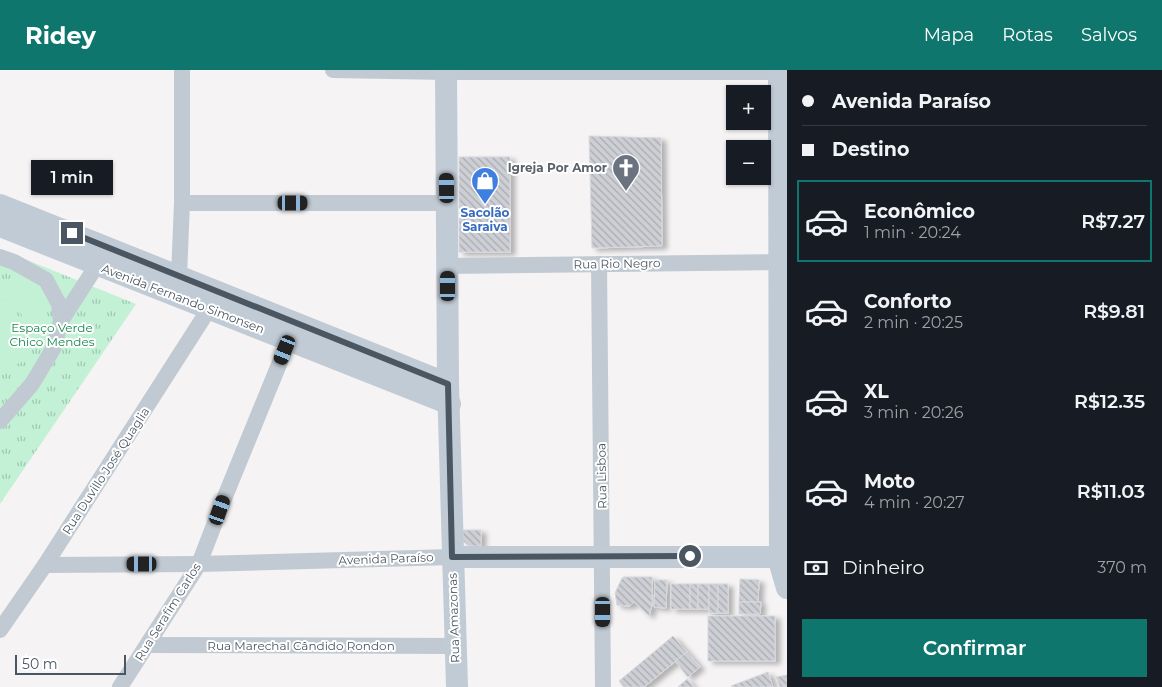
<!DOCTYPE html>
<html lang="pt">
<head>
<meta charset="utf-8">
<style>
	body { margin:0; font-family:Montserrat,sans-serif; background:#242831; color:#f1f3f6; height:100vh; display:flex; flex-direction:column; font-size:19px; white-space:nowrap }
	* { box-sizing:border-box; margin:0 }
	p { font-size:16px; color:#9ea1a6 }
	.icon { flex:none; width:28px; height:28px; fill:none; stroke:currentColor; stroke-width:2; stroke-linecap:round; stroke-linejoin:round }
	.map { position:relative; flex:1; overflow:hidden }
	.drawer { display:flex; flex-direction:column; background:#171b24; width:375px }
	.drawer>* { flex:none }
	.guide { display:grid; align-content:center; height:110px; padding:0 15px; background:#171b24 }
	.controls { position:absolute; left:726px; top:15px; display:grid; gap:10px }
	.controls a { display:grid; place-items:center; width:45px; height:45px; border-radius:0px; background:#171b24; box-shadow:0 1px 4px #0004; font-size:25px }
	.scale { position:absolute; left:15px; bottom:12px; width:111px; box-sizing:border-box; padding-left:5px; border:2px solid #4a5661; border-top:0; font-size:14px; line-height:18px; white-space:nowrap; color:#4a5661; -webkit-text-stroke:4px #fff; paint-order:stroke }
	.end { position:absolute; width:22px; height:22px; margin:-11px; border:6px solid #4a5661; background:#fff; box-shadow:0 0 0 2px #fff }
	.from { border-radius:50% }
	.bubble { position:absolute; height:35px; border-radius:0px; background:#171b24; box-shadow:0 1px 4px #0004; font-size:16px; font-weight:600; line-height:35px; text-align:center }
	.car { position:absolute; width:15px; height:30px; margin:-15px -8px; border-radius:6px; box-shadow:0 0 4px 1px #0007; background:linear-gradient(#222 24%,#8ab4d8 0 40%,#222 0 76%,#8ab4d8 0 86%,#222 0) }
	.guide b { display:flex; align-items:center; gap:18px; height:48px; font-size:19px }
	.guide b+b { border-top:1px solid #363941 }
	.guide i { width:12px; height:12px; background:#f1f3f6 }
	ul { padding:0; list-style:none }
	li { display:flex; align-items:center; gap:15px; height:82px; margin:0 10px 8px; padding:0 5px; border:2px solid transparent; border-radius:0px }
	li div { flex:1 }
	li b { display:block; font-size:19px }
	li em { font-style:normal; font-weight:600 }
	li.selected { border-color:#0f766e }
	li>.icon { width:45px; height:45px; stroke-width:1.5 }
	.pay { display:flex; align-items:center; gap:12px; height:55px; padding:0 15px; font-size:19px }
	.pay p { margin-inline-start:auto }
	.cta { display:flex; gap:10px; margin-top:auto; padding:10px 15px }
	.cta a { flex:1; height:58px; border-radius:0px; background:#0f766e; color:#fff; font-size:20px; font-weight:600; line-height:58px; text-align:center }
	header { display:flex; align-items:center; gap:30px; box-sizing:border-box; height:70px; padding:0 25px; background:#0f766e; color:#fff }
	header strong { font-size:24px }
	nav { display:flex; gap:28px; margin-inline-start:auto; font-size:18px }
	main { display:flex; flex:1; min-height:0 }
	.map>svg:first-child { display:block }
	.park { fill:url(#park-tufts) }
	.garden { fill:#c3f1d5 }
	.building { fill:url(#building-back-hatch); stroke:#d7d9de; filter:url(#shadow) }
	.lines { fill:none; stroke-linecap:round; stroke-linejoin:round }
	.street { stroke:#c1cad2; stroke-width:16 }
	.secondary { stroke:#c1cbd6; stroke-width:22 }
	.route { stroke:#4a5661; stroke-width:6 }
	.labels { text-anchor:middle; stroke-width:4; stroke-linejoin:round; paint-order:stroke }
	.worship-label { font-size:12px; font-weight:bold; fill:#5b616d; stroke:#fff; text-anchor:end }
	.shop-label { font-size:12px; font-weight:bold; fill:#366cbe; stroke:#fff }
	.street-label { font-size:12px; fill:#4a5661; stroke:#fff }
	.park-label { font-size:12px; fill:#17864f; stroke:#fff }
</style>
</head>
<body>
<header>
<strong>Ridey</strong>
<nav><a>Mapa</a><a>Rotas</a><a>Salvos</a></nav>
</header>
<main>
<div class="map">
<svg width="787" height="617" viewBox="0 0 787 617">
	<defs>
		<pattern id="park-tufts" width="24" height="20" patternUnits="userSpaceOnUse" patternTransform="scale(1.25)"><rect width="24" height="20" fill="#c3f1d5"/><path d="M3 7l-1-3M5 7V3M7 7l1-3M15 17l-1-3M17 17v-4M19 17l1-3" fill="none" stroke="#a0c6b0"/></pattern>
		<pattern id="building-back-hatch" width="6" height="6" patternUnits="userSpaceOnUse" patternTransform="scale(1.25)"><rect width="6" height="6" fill="#cdcfd5"/><path d="M-1 5l2 2M0 0l6 6M5-1l2 2" fill="none" stroke="#a8abb0"/></pattern>
		<filter id="shadow"><feDropShadow dx="5" dy="3" stdDeviation="2.5" flood-color="#0004"/></filter>
	</defs>
	<rect width="100%" height="100%" fill="#f5f3f3"/>
	<path class="park" d="M 0,179 L 136,234 L 0,434 Z"/>
	<g class="garden">
		<path d="M 36,211 L 51,255 L 27,262 L 13,218 Z"/>
		<path d="M 12,227 L 21,257 L 0,263 L 0,231 Z"/>
		<path d="M 22,260 L 31,289 L 0,300 L 0,267 Z"/>
	</g>
	<g class="building">
		<path d="M 589,66 L 661,68 L 662,176 L 592,178 Z"/>
		<rect x="459" y="87" width="51" height="95"/>
		<path d="M 463,460 L 481,460 L 481,476 L 469,476 L 463,471 Z"/>
		<path d="M 624,507 L 652,507 L 652,535 L 622,508 Z"/>
		<path d="M 622,508 L 652,535 L 649,546 L 634,532 L 630,536 L 617,535 L 615,523 Z"/>
		<path d="M 740,509 L 759,510 L 758,532 L 739,532 Z"/>
		<path d="M 655,510 L 667,510 L 666,538 L 654,537 Z"/>
		<rect x="671" y="514" width="19" height="25"/>
		<rect x="690" y="514" width="8" height="25"/>
		<rect x="698" y="514" width="11" height="25"/>
		<rect x="709" y="514" width="9" height="29"/>
		<rect x="718" y="514" width="10" height="29"/>
		<path d="M 739,532 L 761,532 L 760,544 L 739,544 Z"/>
		<rect x="708" y="546" width="67" height="45"/>
		<path d="M 673,566 L 687,582 L 644,617 L 624,617 L 619,611 Z"/>
		<path d="M 687,582 L 700,597 L 688,607 L 675,591 Z"/>
		<path d="M 768,602 L 773,617 L 732,617 L 731,616 Z"/>
		<path d="M 787,605 L 787,617 L 780,617 L 776,607 Z"/>
		<path d="M 687,609 L 694,617 L 678,617 Z"/>
	</g>
	<g class="lines">
		<g class="street">
			<path d="M 333,0 L 446,2 L 779,2"/>
			<path d="M 182,133 L 447,133"/>
			<path d="M 0,187 L 14,192 L 46,210 L 59,234 L 61,251 L 53,279 L 32,314 L 0,351"/>
			<path d="M 599,194 L 603,617"/>
			<path d="M 448,196 L 787,192"/>
			<path d="M 179,206 L 182,133 L 182,0"/>
			<path d="M 61,251 L 97,195"/>
			<path d="M 45,495 L 199,494 L 452,487"/>
			<path d="M 0,560 L 45,495 L 209,239"/>
			<path d="M 148,575 L 455,576"/>
			<path d="M 120,617 L 199,494 L 224,429 L 289,270"/>
		</g>
		<g class="secondary">
			<path d="M 446,0 L 448,314 L 457,617"/>
			<path d="M 779,0 L 780,494 L 787,518"/>
			<path d="M 0,135 L 448,314"/>
			<path d="M 0,156 L 450,334"/>
			<path d="M 452,487 L 787,487"/>
		</g>
	</g>
	<g class="lines">
		<path class="route" d="M 72,163 L 448,314 L 452,487 L 690,486"/>
	</g>
	<defs>
		<symbol id="church-pin" viewBox="-11 -11 22 30"><path d="M0 17L-7.5 6A9.5 9.5 0 1 1 7.5 6Z" fill="#6b7280" stroke="#fff"/><path d="M-1.2-6h2.4v3.5h3.3v2.4h-3.3V6h-2.4V-.1h-3.3v-2.4h3.3Z" fill="#fff"/></symbol>
		<symbol id="shop-pin" viewBox="-11 -11 22 30"><path d="M0 17L-7.5 6A9.5 9.5 0 1 1 7.5 6Z" fill="#3f7fe0" stroke="#fff"/><path d="M-5-2.5h2.3a2.7 3.5 0 0 1 5.4 0H5L5.5 6h-11ZM-1.5-2.5h3a1.5 2.3 0 0 0-3 0Z" fill="#fff"/></symbol>
	</defs>
	<g fill-rule="evenodd">
		<use href="#church-pin" x="610" y="82" width="32" height="43"/>
		<use href="#shop-pin" x="469" y="95" width="32" height="43"/>
	</g>
	<g class="labels">
		<g class="worship-label">
			<text x="607" y="102">Igreja Por Amor</text>
		</g>
		<g class="shop-label">
			<text x="485" y="147">Sacolão<tspan x="485" dy="14">Saraiva</tspan></text>
		</g>
		<g class="street-label">
			<text transform="translate(617 194) rotate(-1)" y="4">Rua Rio Negro</text>
			<text transform="translate(183 229) rotate(21)" y="4">Avenida Fernando Simonsen</text>
			<text transform="translate(106 401) rotate(-57)" y="4">Rua Duvillo José Quaglia</text>
			<text transform="translate(602 406) rotate(-91)" y="4">Rua Lisboa</text>
			<text transform="translate(386 489) rotate(-2)" y="4">Avenida Paraíso</text>
			<text transform="translate(168 542) rotate(-58)" y="4">Rua Serafim Carlos</text>
			<text transform="translate(454 548) rotate(-92)" y="4">Rua Amazonas</text>
			<text x="301" y="580">Rua Marechal Cândido Rondon</text>
		</g>
		<g class="park-label">
			<text x="52" y="262">Espaço Verde<tspan x="52" dy="14">Chico Mendes</tspan></text>
		</g>
	</g>
</svg>
<div class="controls">
<a>+</a>
<a>−</a>
</div>
<div class="scale">50 m</div>
<i class="end from" style="left:690px;top:486px"></i>
<i class="end" style="left:72px;top:163px"></i>
<div class="bubble" style="left:31px;top:90px;width:82px">1 min</div>
<i class="car" style="left:447px;top:118px;rotate:359deg"></i>
<i class="car" style="left:293px;top:133px;rotate:90deg"></i>
<i class="car" style="left:448px;top:216px;rotate:0deg"></i>
<i class="car" style="left:285px;top:280px;rotate:202deg"></i>
<i class="car" style="left:220px;top:440px;rotate:19deg"></i>
<i class="car" style="left:142px;top:494px;rotate:270deg"></i>
<i class="car" style="left:603px;top:542px;rotate:180deg"></i>
</div>
<section class="drawer">
<div class="guide">
<b><i class="from"></i>Avenida Paraíso</b>
<b><i></i>Destino</b>
</div>
<ul>
<li class="selected"><svg class="icon" aria-label="car" viewBox="0 0 24 24"><path d="M5 17H2v-5l4-1 3-4h7l3 4 3 1v5h-3M9 17h6M6 11h13"/><circle cx="7" cy="17" r="2"/><circle cx="17" cy="17" r="2"/></svg><div><b>Econômico</b><p>1 min · 20:24</p></div><em>R$7.27</em></li>
<li><svg class="icon" aria-label="car" viewBox="0 0 24 24"><path d="M5 17H2v-5l4-1 3-4h7l3 4 3 1v5h-3M9 17h6M6 11h13"/><circle cx="7" cy="17" r="2"/><circle cx="17" cy="17" r="2"/></svg><div><b>Conforto</b><p>2 min · 20:25</p></div><em>R$9.81</em></li>
<li><svg class="icon" aria-label="car" viewBox="0 0 24 24"><path d="M5 17H2v-5l4-1 3-4h7l3 4 3 1v5h-3M9 17h6M6 11h13"/><circle cx="7" cy="17" r="2"/><circle cx="17" cy="17" r="2"/></svg><div><b>XL</b><p>3 min · 20:26</p></div><em>R$12.35</em></li>
<li><svg class="icon" aria-label="car" viewBox="0 0 24 24"><path d="M5 17H2v-5l4-1 3-4h7l3 4 3 1v5h-3M9 17h6M6 11h13"/><circle cx="7" cy="17" r="2"/><circle cx="17" cy="17" r="2"/></svg><div><b>Moto</b><p>4 min · 20:27</p></div><em>R$11.03</em></li>
</ul>
<div class="pay"><svg class="icon" aria-label="cash" viewBox="0 0 24 24"><path d="M3 7h18v10H3z"/><circle cx="12" cy="12" r="2"/></svg>Dinheiro<p>370 m</p></div>
<div class="cta"><a>Confirmar</a></div>
</section>
</main>
</body>
</html>
